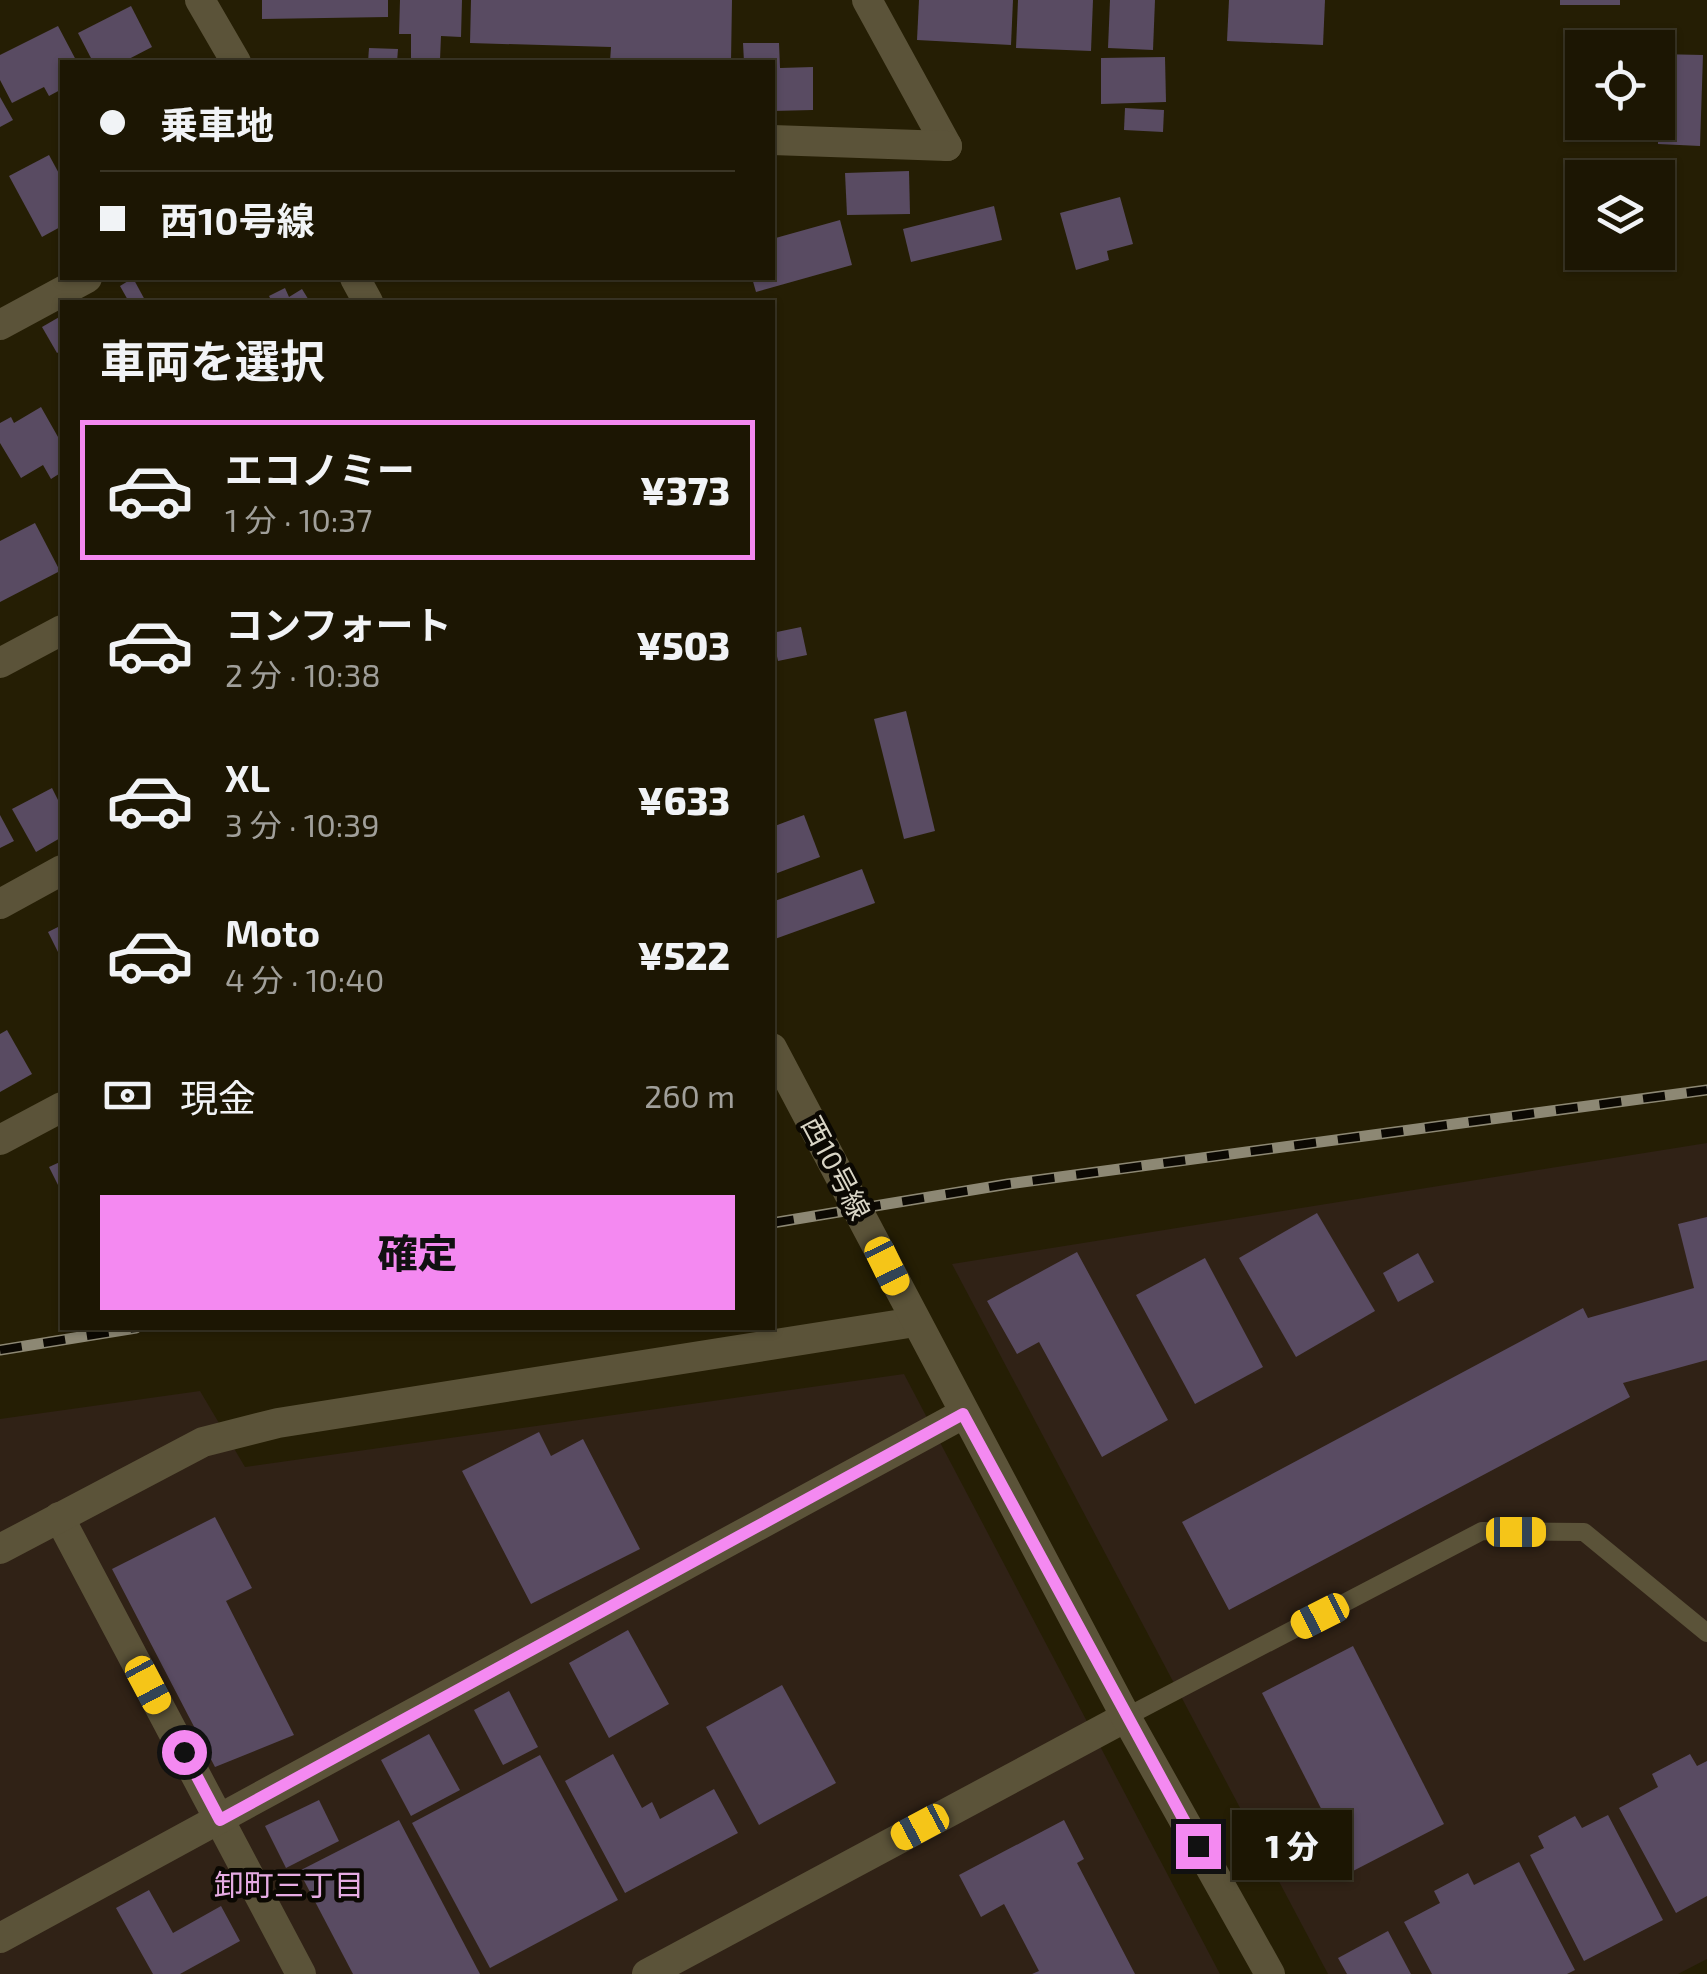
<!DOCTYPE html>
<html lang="ja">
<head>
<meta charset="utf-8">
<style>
	body { margin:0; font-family:"Exo 2","Noto Sans JP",sans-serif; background:#251f0d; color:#f1f3f6; height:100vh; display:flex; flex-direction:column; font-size:38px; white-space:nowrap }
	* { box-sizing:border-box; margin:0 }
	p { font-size:32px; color:#a09f9a }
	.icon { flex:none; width:55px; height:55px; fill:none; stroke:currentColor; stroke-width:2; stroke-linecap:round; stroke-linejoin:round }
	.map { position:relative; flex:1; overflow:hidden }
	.drawer { position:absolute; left:60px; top:300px; width:715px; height:1030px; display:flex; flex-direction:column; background:#1c1603; border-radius:0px; box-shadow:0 2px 8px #0004,0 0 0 2px #3a3525 }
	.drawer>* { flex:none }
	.guide { position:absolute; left:60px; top:60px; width:715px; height:220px; border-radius:0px; box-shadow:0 2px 8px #0004,0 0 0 2px #3a3525; display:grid; align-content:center; height:220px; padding:0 40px; background:#1c1603 }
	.controls { position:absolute; left:1565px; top:30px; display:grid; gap:20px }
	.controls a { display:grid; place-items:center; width:110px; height:110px; border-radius:0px; background:#1c1603; box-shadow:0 2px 8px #0004,0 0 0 2px #3a3525; font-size:50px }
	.end { position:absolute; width:45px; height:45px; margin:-22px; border:12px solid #f489f1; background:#111; box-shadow:0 0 0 5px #111 }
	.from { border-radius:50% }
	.bubble { position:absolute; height:70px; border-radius:0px; background:#1c1603; box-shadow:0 2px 8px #0004,0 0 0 2px #3a3525; font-size:32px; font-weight:800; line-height:70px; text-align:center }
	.car { position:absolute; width:30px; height:60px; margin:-30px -15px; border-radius:12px; box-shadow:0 0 8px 2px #0007; background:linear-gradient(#f5c518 24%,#345 0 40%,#f5c518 0 76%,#345 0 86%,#f5c518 0) }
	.guide b { display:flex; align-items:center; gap:35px; height:95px; font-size:38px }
	.guide b+b { border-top:2px solid #3a3525 }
	.guide i { width:25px; height:25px; background:#f1f3f6 }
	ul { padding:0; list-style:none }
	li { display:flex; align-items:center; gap:30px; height:140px; margin:0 20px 15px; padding:0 20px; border:5px solid transparent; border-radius:0px }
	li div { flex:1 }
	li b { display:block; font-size:38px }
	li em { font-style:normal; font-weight:800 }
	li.on { border-color:#f489f1 }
	li>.icon { width:90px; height:90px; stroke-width:1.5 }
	h2 { padding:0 40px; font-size:45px; line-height:120px }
	.pay { display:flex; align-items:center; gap:25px; height:110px; padding:0 40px; font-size:38px }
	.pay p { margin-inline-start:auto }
	.primary-button { display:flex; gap:20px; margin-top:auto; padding:20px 40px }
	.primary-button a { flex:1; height:115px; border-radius:0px; background:#f489f1; color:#111; font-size:40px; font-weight:800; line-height:115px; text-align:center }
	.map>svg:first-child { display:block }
	.commercial { fill:#302216 }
	.building { fill:#594b62 }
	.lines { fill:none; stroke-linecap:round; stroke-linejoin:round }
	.lane { stroke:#5b5339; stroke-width:18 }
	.street { stroke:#5b5339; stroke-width:30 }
	.secondary { stroke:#5b5339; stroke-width:30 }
	.rail-casing { stroke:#8d8874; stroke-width:11 }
	.rail { stroke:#0b0802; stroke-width:8; stroke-dasharray:22; stroke-linecap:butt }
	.route { stroke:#f489f1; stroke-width:12 }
	.labels { text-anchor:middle; stroke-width:9; stroke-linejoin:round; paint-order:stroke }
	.street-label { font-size:28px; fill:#d9d5c6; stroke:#0b0802 }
	.neighbourhood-label { font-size:30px; fill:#e6abe3; stroke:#0b0802 }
</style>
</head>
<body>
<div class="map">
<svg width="1707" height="1974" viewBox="0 0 1707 1974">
	<rect width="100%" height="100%" fill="#251e04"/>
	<g class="commercial">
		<path d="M 1707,1143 L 1707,1959 L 1678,1974 L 1328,1974 L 952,1264 Z"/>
		<path d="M 904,1374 L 1220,1974 L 0,1974 L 0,1419 L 200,1391 L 245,1467 Z"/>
	</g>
	<g class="building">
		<path d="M 262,0 L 388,0 L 388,17 L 262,19 Z"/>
		<path d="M 400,0 L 462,0 L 461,37 L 441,36 L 440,60 L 411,59 L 411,34 L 399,34 Z"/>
		<path d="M 471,0 L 732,0 L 731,62 L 610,62 L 611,47 L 470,43 Z"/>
		<path d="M 919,0 L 1013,0 L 1011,45 L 917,40 Z"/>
		<path d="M 1018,0 L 1093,0 L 1091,51 L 1016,48 Z"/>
		<path d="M 1110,0 L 1155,0 L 1153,50 L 1108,48 Z"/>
		<path d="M 1229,0 L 1325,0 L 1323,45 L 1227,41 Z"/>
		<rect x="1560" y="0" width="60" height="5"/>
		<path d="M 131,6 L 152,47 L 123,62 L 93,62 L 78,33 Z"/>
		<path d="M 58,26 L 77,62 L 62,62 L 62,89 L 49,96 L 44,87 L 12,103 L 0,80 L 0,55 Z"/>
		<path d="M 743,43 L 779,43 L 780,68 L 813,67 L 813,110 L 772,111 L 772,62 L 744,62 Z"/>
		<path d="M 369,48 L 398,49 L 397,62 L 368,62 Z"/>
		<path d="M 1571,51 L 1582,51 L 1582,88 L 1570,87 Z"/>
		<path d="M 1658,54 L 1703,55 L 1700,146 L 1658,144 Z"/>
		<path d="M 1165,57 L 1166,102 L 1101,104 L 1101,58 Z"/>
		<path d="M 0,97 L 13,120 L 0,127 Z"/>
		<path d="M 1125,108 L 1164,110 L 1163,132 L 1124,130 Z"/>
		<path d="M 49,155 L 62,179 L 62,226 L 42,237 L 9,176 Z"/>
		<path d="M 909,171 L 910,214 L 847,215 L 845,173 Z"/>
		<path d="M 1120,197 L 1133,244 L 1107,251 L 1109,260 L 1076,270 L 1060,213 Z"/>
		<path d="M 994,206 L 1002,240 L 911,262 L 903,229 Z"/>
		<path d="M 840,220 L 852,265 L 756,292 L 752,278 L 772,278 L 772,239 Z"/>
		<path d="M 133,278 L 146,302 L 129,302 L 120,286 Z"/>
		<path d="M 285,288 L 289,297 L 302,289 L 310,302 L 272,302 L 269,296 Z"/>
		<path d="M 61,316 L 62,350 L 57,353 L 42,327 Z"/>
		<path d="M 41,407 L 62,444 L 62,472 L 51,479 L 43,465 L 21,478 L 0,443 L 0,423 L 11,417 L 14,423 Z"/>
		<path d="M 35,523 L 60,571 L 0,602 L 0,541 Z"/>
		<path d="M 801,627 L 807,655 L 778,661 L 772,633 Z"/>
		<path d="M 906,711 L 935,831 L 904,839 L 874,719 Z"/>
		<path d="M 52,788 L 62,808 L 62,837 L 36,852 L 12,809 Z"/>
		<path d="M 0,815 L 14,841 L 0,848 Z"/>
		<path d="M 804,815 L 820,857 L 772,875 L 772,827 Z"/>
		<path d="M 862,869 L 875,903 L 772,940 L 772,902 Z"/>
		<path d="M 62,925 L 62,960 L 48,932 Z"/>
		<path d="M 7,1030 L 32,1074 L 0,1092 L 0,1034 Z"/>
		<path d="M 62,1161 L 62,1193 L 49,1167 Z"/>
		<path d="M 1317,1213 L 1375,1311 L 1296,1357 L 1239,1258 Z"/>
		<path d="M 1707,1217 L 1707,1360 L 1623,1383 L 1630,1397 L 1229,1610 L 1182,1522 L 1583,1308 L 1588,1318 L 1694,1288 L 1678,1224 Z"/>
		<path d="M 1077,1252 L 1168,1420 L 1102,1457 L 1039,1342 L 1017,1354 L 987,1301 Z"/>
		<path d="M 1418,1253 L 1434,1282 L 1398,1302 L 1383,1273 Z"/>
		<path d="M 1205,1258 L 1263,1367 L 1195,1404 L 1136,1295 Z"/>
		<path d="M 539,1432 L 551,1456 L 583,1439 L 640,1549 L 531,1604 L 462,1471 Z"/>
		<path d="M 215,1517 L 252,1588 L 226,1601 L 294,1735 L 215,1767 L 112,1569 Z"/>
		<path d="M 628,1630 L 669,1704 L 609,1738 L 569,1663 Z"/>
		<path d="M 1353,1646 L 1444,1824 L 1353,1871 L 1262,1693 Z"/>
		<path d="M 782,1685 L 836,1783 L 759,1825 L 706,1727 Z"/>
		<path d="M 509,1691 L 538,1747 L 503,1765 L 474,1710 Z"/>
		<path d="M 429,1734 L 460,1790 L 411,1816 L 381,1760 Z"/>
		<path d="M 613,1754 L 642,1808 L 652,1802 L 660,1819 L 714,1789 L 738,1833 L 625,1893 L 565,1781 Z"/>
		<path d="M 1690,1754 L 1697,1766 L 1707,1761 L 1707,1896 L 1676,1913 L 1619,1808 L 1658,1787 L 1652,1774 Z"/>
		<path d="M 540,1755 L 618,1900 L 490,1968 L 412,1823 Z"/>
		<path d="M 319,1800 L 339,1841 L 286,1868 L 265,1826 Z"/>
		<path d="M 1608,1815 L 1663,1920 L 1584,1961 L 1530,1855 L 1544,1848 L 1538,1836 L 1575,1816 L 1582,1828 Z"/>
		<path d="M 399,1820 L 480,1974 L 353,1974 L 299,1871 Z"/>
		<path d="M 1064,1820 L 1084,1859 L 1077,1863 L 1135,1974 L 1032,1974 L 1039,1971 L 1004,1904 L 981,1917 L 959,1875 Z"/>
		<path d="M 1519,1862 L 1575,1970 L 1567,1974 L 1432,1974 L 1404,1922 L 1440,1903 L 1434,1891 L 1468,1873 L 1474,1885 Z"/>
		<path d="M 149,1890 L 173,1933 L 221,1906 L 240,1941 L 180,1974 L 153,1974 L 116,1908 Z"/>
		<path d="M 1388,1931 L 1411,1974 L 1347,1974 L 1338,1958 Z"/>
	</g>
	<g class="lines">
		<path class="lane" d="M 1126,1717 L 1482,1531 L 1584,1532 L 1707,1633"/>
		<g class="street">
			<path d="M 867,0 L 947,146"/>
			<path d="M 772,140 L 947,146"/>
			<path d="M 0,325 L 87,278"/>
			<path d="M 0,663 L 62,630"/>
			<path d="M 0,904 L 62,870"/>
			<path d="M 0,1140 L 62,1107"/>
			<path d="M 59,1517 L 301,1974"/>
			<path d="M 0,1549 L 203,1442 L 278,1423 L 915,1322"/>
			<path d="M 0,1938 L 963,1414"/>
			<path d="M 647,1974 L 1126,1717"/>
		</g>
		<g class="secondary">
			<path d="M 200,0 L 236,62"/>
			<path d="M 355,278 L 368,302"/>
			<path d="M 772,1048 L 1126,1717 L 1270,1974"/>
		</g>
		<defs>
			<g id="rail">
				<path d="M 772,1223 L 1008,1184 L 1707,1090"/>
				<path d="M 0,1350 L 136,1328"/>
			</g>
		</defs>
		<use href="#rail" class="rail-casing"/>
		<use href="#rail" class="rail"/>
	</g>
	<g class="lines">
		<path class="route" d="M 184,1752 L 220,1820 L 963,1414 L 1198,1846"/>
	</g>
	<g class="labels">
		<g class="street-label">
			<text transform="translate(836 1168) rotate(62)" y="10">西10号線</text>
		</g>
		<g class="neighbourhood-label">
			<text x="289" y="1896">卸町三丁目</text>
		</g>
	</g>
</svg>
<div class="controls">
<a><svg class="icon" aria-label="locate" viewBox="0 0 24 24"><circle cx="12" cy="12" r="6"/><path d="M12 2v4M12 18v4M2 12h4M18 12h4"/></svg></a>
<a><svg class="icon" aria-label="layers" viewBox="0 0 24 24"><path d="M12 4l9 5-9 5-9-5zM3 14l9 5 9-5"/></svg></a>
</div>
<i class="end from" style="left:184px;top:1752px"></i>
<i class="end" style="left:1198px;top:1846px"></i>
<div class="bubble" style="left:1232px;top:1810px;width:120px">1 分</div>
<i class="car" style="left:887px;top:1266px;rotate:154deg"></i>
<i class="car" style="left:1516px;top:1532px;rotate:90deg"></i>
<i class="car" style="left:1320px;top:1616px;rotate:243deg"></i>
<i class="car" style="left:148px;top:1685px;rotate:152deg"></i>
<i class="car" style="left:920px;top:1827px;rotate:242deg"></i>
<div class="guide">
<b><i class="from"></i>乗車地</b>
<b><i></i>西10号線</b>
</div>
<section class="drawer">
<h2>車両を選択</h2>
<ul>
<li class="on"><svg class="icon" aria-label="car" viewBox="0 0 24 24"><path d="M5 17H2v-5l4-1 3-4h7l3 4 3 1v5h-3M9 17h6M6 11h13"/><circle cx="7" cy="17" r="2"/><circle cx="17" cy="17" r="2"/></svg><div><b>エコノミー</b><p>1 分 · 10:37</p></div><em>¥373</em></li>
<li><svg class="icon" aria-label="car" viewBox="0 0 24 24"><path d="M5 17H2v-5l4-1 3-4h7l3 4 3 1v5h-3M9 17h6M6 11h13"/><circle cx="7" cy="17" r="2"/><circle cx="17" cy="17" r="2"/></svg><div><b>コンフォート</b><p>2 分 · 10:38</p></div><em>¥503</em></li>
<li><svg class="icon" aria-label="car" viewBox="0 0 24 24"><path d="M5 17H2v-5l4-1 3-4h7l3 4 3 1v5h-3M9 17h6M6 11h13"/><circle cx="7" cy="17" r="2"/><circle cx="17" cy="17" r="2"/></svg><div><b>XL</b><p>3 分 · 10:39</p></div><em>¥633</em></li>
<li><svg class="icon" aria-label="car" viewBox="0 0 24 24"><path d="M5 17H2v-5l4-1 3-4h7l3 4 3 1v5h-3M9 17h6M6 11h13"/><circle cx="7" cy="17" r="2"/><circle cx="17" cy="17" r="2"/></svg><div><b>Moto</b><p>4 分 · 10:40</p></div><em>¥522</em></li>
</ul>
<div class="pay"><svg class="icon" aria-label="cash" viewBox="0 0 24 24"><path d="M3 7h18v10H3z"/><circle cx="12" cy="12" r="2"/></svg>現金<p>260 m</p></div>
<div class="primary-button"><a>確定</a></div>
</section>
</div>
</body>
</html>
